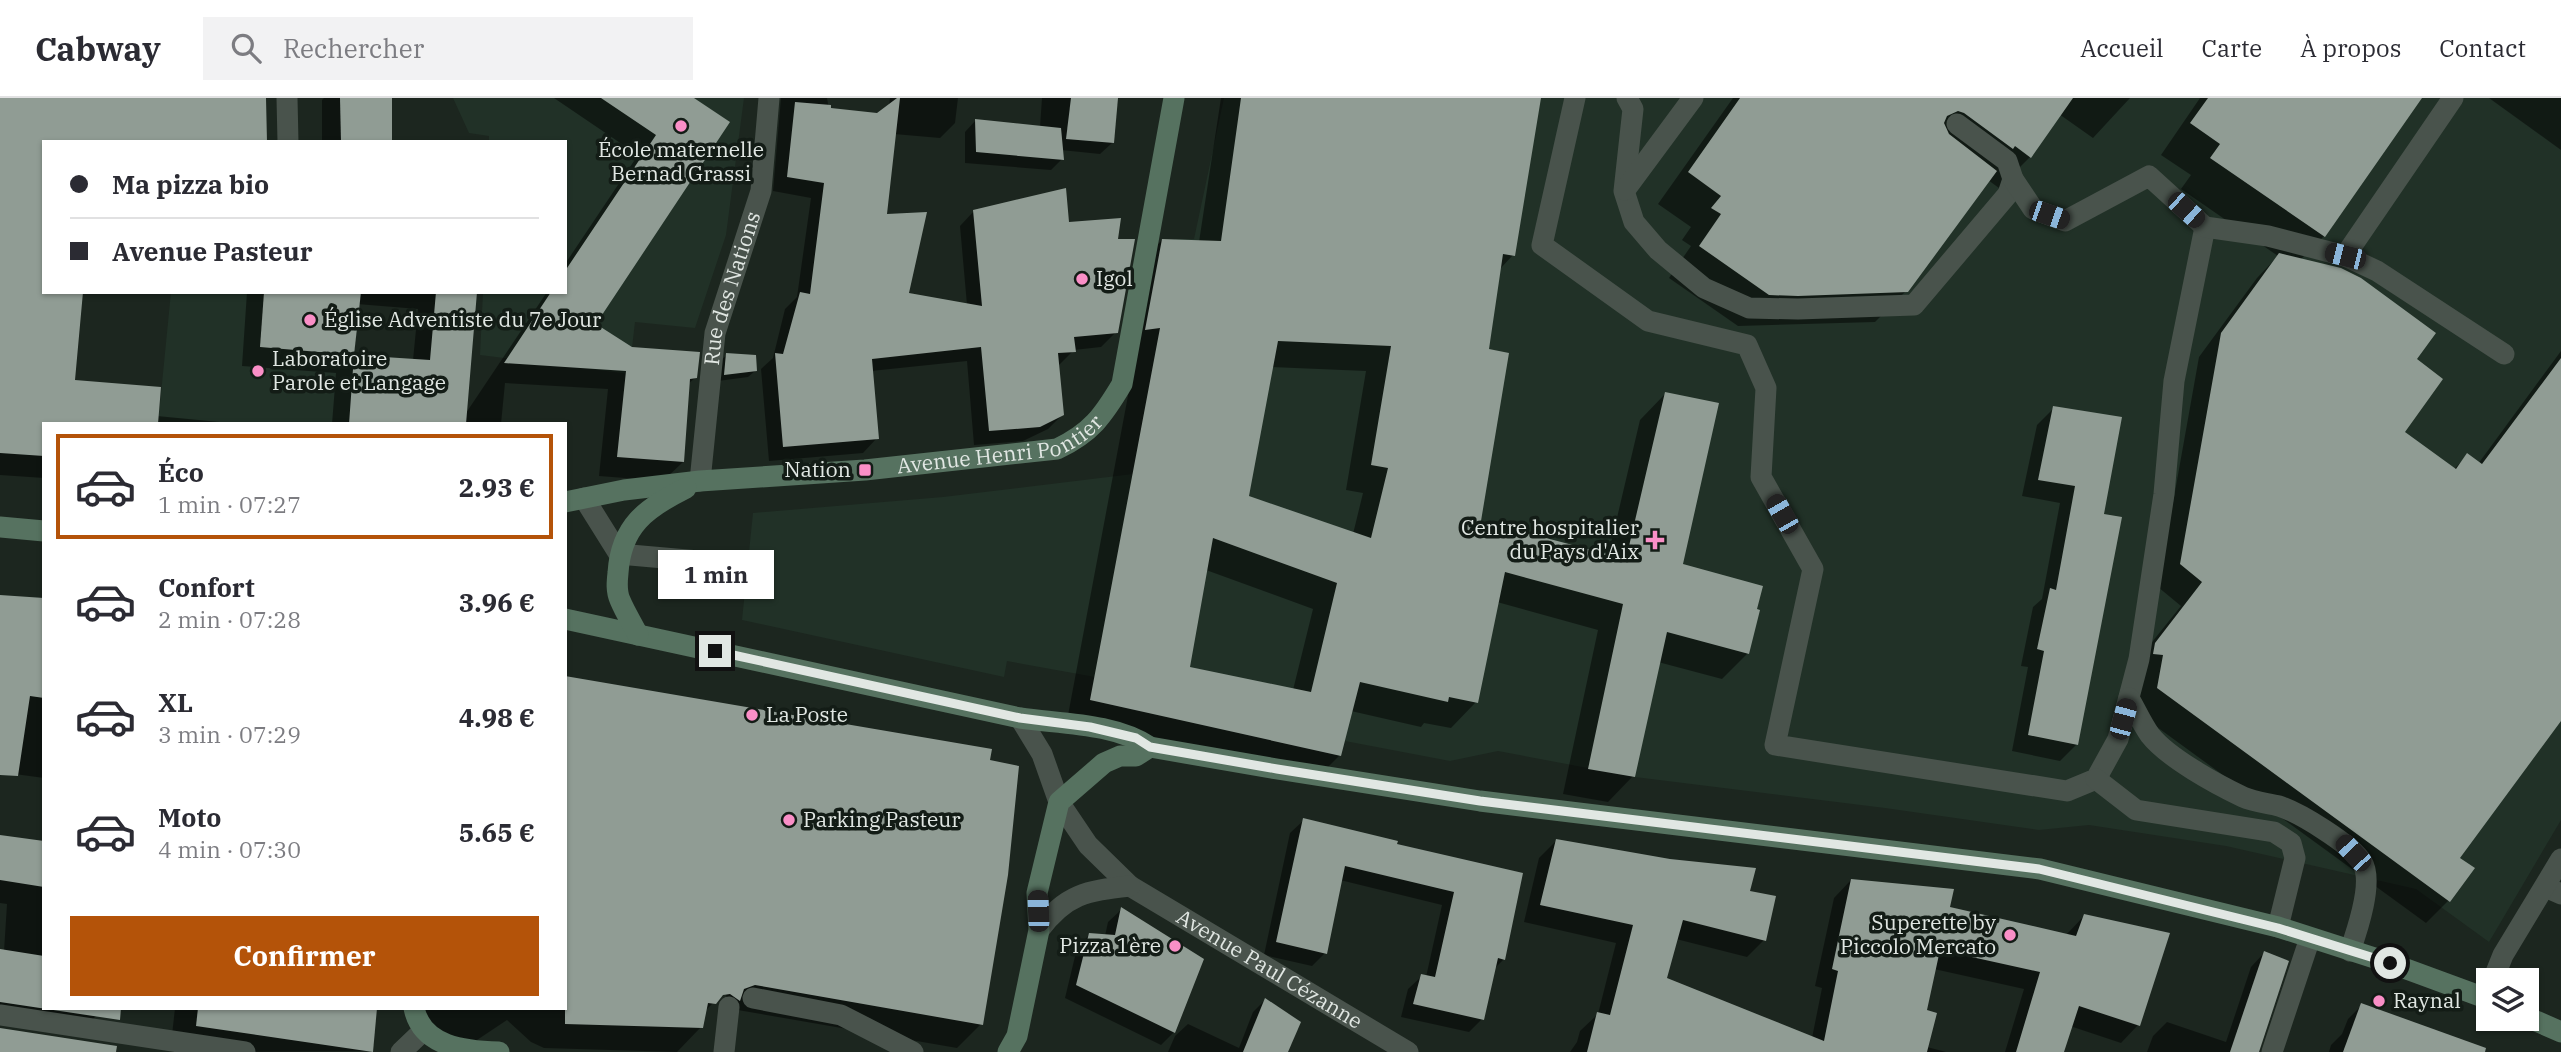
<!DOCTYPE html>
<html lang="fr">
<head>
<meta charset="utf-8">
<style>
	body { margin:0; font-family:"IBM Plex Serif",serif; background:#f2f2f3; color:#2b2b33; height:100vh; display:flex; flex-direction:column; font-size:26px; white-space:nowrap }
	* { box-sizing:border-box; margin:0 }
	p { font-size:23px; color:#7c7c81 }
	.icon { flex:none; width:38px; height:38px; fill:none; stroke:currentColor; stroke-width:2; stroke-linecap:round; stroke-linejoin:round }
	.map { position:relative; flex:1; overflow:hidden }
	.panel { position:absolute; left:42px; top:324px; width:525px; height:588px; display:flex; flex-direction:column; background:#fff; border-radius:0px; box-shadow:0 2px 5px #0004 }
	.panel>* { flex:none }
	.guide { position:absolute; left:42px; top:42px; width:525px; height:154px; border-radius:0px; box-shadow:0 2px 5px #0004; display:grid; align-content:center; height:154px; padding:0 28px; background:#fff }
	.tools { position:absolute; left:2476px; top:870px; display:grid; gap:14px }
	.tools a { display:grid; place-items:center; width:63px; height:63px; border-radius:0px; background:#fff; box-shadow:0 2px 5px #0004; font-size:35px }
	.end { position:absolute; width:32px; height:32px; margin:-16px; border:9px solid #e1e7e3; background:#111; box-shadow:0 0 0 4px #111 }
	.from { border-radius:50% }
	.bubble { position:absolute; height:49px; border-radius:0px; background:#fff; box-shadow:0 2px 5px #0004; font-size:23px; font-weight:800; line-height:49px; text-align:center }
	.car { position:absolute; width:21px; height:42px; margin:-21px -10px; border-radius:9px; box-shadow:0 0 5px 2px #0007; background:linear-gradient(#222 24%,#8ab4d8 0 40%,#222 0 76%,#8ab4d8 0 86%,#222 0) }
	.guide b { display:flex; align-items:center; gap:24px; height:66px; font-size:26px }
	.guide b+b { border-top:2px solid #e1e1e2 }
	.guide i { width:18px; height:18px; background:#2b2b33 }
	ul { padding:12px 0 0; list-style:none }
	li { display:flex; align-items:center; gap:21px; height:105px; margin:0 14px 10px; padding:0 14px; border:4px solid transparent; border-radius:0px }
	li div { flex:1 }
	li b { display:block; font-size:26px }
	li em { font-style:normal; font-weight:800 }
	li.selected { border-color:#b45309 }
	li>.icon { width:63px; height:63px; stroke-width:1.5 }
	.button { display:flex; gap:14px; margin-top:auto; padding:14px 28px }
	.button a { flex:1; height:80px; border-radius:0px; background:#b45309; color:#fff; font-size:28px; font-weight:800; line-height:80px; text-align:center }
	header { display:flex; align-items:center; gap:42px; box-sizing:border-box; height:98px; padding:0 35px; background:#fff; border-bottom:2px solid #e1e1e2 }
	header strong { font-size:33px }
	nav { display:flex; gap:38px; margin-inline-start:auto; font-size:24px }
	.search { width:490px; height:63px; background:#f2f2f3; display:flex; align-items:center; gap:18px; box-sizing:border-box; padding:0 24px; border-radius:0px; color:#7c7c81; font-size:26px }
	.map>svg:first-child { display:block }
	.built { fill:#213127 }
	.shadow { fill:#0007; fill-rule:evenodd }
	.building { fill:#909c94; fill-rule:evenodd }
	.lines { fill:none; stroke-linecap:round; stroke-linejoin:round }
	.lane { stroke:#49534c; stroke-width:21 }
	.street { stroke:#49534c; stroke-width:21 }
	.secondary { stroke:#567260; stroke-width:21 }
	.route { stroke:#e1e7e3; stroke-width:9 }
	.poi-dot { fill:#fa8fc7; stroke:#131c16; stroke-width:2.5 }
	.labels { text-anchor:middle; stroke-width:7; stroke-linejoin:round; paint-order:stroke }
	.poi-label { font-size:21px; fill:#e1e7e3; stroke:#131c16; text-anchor:start }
	.street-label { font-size:21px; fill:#e1e7e3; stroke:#131c16 }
</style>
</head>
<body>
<header>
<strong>Cabway</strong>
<div class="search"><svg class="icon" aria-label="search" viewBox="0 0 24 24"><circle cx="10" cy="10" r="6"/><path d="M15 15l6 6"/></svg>Rechercher</div>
<nav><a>Accueil</a><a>Carte</a><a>À propos</a><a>Contact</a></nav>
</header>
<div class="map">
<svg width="2561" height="954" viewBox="0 0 2561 954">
	<rect width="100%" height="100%" fill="#1c261f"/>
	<g class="built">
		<path d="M 453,0 L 744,0 L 726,137 L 695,230 L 635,224 L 629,276 L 480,257 L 483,194 L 565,194 L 565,44 L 489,44 L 489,38 L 469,35 Z"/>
		<path d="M 1224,0 L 2561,0 L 2561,722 L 2489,844 L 2416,791 L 2226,748 L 2089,727 L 2039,732 L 1885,710 L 1635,679 L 1498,653 L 1450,663 L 1345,643 L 1341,658 L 1090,602 L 1095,579 L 1007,563 L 1004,579 L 742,522 L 753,415 L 943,399 L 1133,376 L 1173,160 L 1171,159 L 1175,141 L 1194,141 Z"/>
		<path d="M 171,194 L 264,194 L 260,249 L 354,257 L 349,325 L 158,326 Z"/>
	</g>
	<g class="shadow">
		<path d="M 0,0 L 264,0 L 44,44 L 44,194 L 73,283 L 157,318 L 240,326 L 44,326 L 44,380 L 0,377 Z"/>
		<path d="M 324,0 L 391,0 L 391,44 L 322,44 L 322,2 Z"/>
		<path d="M 554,0 L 691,0 L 594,227 L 631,251 L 696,279 L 687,287 L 683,364 L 663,383 L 599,378 L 608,291 L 505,285 L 501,326 L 332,326 L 336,275 L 242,268 L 247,194 L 476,194 L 464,318 L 547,194 L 565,194 L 565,166 L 638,57 ZM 357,206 L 418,211 L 413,262 L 352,258 Z"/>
		<path d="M 781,0 L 827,0 L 829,11 L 877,17 L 889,8 L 890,0 L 958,0 L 955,25 L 940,40 L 894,36 L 885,117 L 907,197 L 967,207 L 960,128 L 974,113 L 1068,126 L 1116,142 L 1116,234 L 1101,249 L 1074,252 L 1058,268 L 1063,316 L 1048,331 L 1023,343 L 974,347 L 967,263 L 871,273 L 877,340 L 863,355 L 769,363 L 761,271 L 773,260 L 785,211 L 797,199 L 811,100 L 773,93 Z"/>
		<path d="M 1042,0 L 1116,0 L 1112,45 L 1100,56 L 1061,52 L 1062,61 L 1051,72 L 965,65 L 965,34 L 976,22 L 1040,29 Z"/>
		<path d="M 1221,0 L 1539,0 L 1513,157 L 1499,172 L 1487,253 L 1480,425 L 1608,458 L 1640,322 L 1665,296 L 1681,468 L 1748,555 L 1722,581 L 1658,564 L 1633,678 L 1608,704 L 1563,696 L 1598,532 L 1497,504 L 1476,604 L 1451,630 L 1424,625 L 1421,629 L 1351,613 L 1339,658 L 1314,683 L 1066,628 L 1136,255 L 1137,168 L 1162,142 L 1199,144 ZM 1271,269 L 1366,273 L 1346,392 L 1363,395 L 1353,436 L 1247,399 ZM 1206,472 L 1313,511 L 1293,592 L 1188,570 Z"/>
		<path d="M 1733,0 L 2130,0 L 2093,40 L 2059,16 L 2030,59 L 1999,90 L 1988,82 L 1906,193 L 1875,224 L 1738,228 L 1669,180 L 1691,148 L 1682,142 L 1691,129 L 1658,106 Z"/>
		<path d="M 2200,0 L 2420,0 L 2324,138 L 2300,162 L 2414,261 L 2402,334 L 2453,372 L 2467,358 L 2478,366 L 2561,253 L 2561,620 L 2458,760 L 2448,803 L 2426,825 L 2135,613 L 2132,569 L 2181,508 L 2158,489 L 2199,259 L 2257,180 L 2278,158 L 2181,91 L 2191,77 L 2161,57 Z"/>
		<path d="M 2489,0 L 2561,0 L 2561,52 Z"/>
		<path d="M 727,257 L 755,273 L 748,279 L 718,283 L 720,263 Z"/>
		<path d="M 2054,310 L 2102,418 L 2077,646 L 2060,663 L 2012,653 L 2028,569 L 2021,568 L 2033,509 L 2042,501 L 2060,405 L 2022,398 L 2037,327 Z"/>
		<path d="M 0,499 L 44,501 L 44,680 L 0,674 Z"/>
		<path d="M 988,663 L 981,926 L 957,950 L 726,910 L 727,863 L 713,905 L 705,913 L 701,929 L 677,954 L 544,950 L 531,944 L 507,922 L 471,946 L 455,950 L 405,910 L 565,910 Z"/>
		<path d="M 1304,722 L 1395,747 L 1521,776 L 1504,861 L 1494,871 L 1482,921 L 1469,934 L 1401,919 L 1408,891 L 1422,878 L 1426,879 L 1442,807 L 1340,782 L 1325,855 L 1312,868 L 1264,857 L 1290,735 Z"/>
		<path d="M 0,739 L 44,745 L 44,910 L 101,910 L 100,914 L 80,934 L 0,923 L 0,853 L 4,853 L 7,806 L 0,805 Z"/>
		<path d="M 1556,743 L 1748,794 L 1764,842 L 1747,859 L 1676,841 L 1665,881 L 1812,940 L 1822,890 L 1815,888 L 1834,800 L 1851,782 L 1948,810 L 2066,837 L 2084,818 L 2168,836 L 2138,927 L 2121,945 L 2070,928 L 2061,954 L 2005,954 L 2024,891 L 1934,871 L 1924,913 L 1927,949 L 1946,954 L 1570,954 L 1577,944 L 1580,933 L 1598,916 L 1616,845 L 1524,824 L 1539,760 Z"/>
		<path d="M 1121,812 L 1174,934 L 1161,947 L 1065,900 L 1077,850 L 1089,837 L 1105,838 L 1108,824 Z"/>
		<path d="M 2264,855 L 2258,954 L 2147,954 L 2153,938 L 2167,924 L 2226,944 L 2251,869 Z"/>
		<path d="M 1265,902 L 1286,954 L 1168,954 L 1175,938 L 1188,926 L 1239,950 L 1253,914 Z"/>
		<path d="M 2362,907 L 2434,954 L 2329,954 L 2331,947 L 2342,936 L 2348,921 Z"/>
		<path d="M 175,910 L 375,910 L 372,953 L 192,954 L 171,946 Z"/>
	</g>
	<g class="building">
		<path d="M 0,0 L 266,0 L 267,44 L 44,44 L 44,194 L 83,194 L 75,282 L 161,289 L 158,326 L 44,326 L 44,358 L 0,355 Z"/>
		<path d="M 340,0 L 392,0 L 392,44 L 341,44 Z"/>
		<path d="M 601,0 L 694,0 L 730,24 L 596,226 L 632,249 L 700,254 L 697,280 L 690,281 L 684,364 L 617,359 L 626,273 L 504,265 L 551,194 L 565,194 L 565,173 L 656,37 Z"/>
		<path d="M 897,0 L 900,0 L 887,116 L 927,114 L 909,195 L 982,208 L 973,112 L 1066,90 L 1069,124 L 1121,120 L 1118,141 L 1135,141 L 1118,235 L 1074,239 L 1076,254 L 1058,255 L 1064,317 L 1040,329 L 989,333 L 981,249 L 872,261 L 879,341 L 783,349 L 775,255 L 783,256 L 800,194 L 810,196 L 824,85 L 787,79 L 795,4 L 831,7 L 831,10 L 877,15 Z"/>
		<path d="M 1071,0 L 1118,0 L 1114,45 L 1066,41 Z"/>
		<path d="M 1241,0 L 1541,0 L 1515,158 L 1503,156 L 1489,251 L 1509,255 L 1481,423 L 1626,461 L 1665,294 L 1719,305 L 1683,466 L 1763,488 L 1757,511 L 1760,512 L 1749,556 L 1667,534 L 1635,679 L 1588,671 L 1623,506 L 1505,474 L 1478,605 L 1449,599 L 1448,604 L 1360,584 L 1341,658 L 1090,602 L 1160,230 L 1145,232 L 1162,141 L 1221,143 ZM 1278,243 L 1391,248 L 1371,367 L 1388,370 L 1371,440 L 1249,398 ZM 1213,440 L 1337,485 L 1311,594 L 1190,569 Z"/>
		<path d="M 1740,0 L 2073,0 L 2031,60 L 2015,48 L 2013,51 L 1964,15 L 1958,13 L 1947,18 L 1944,25 L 1949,36 L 1997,73 L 1908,194 L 1798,198 L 1769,197 L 1699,148 L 1721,116 L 1711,110 L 1721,98 L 1688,74 Z"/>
		<path d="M 2208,0 L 2422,0 L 2325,139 L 2210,60 L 2220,46 L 2190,25 Z"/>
		<path d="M 975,21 L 1061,30 L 1064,62 L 976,54 Z"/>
		<path d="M 2279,155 L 2341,170 L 2361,180 L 2436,235 L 2417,261 L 2443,281 L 2405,334 L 2456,371 L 2467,355 L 2482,366 L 2561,260 L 2561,623 L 2460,760 L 2475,770 L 2450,804 L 2157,590 L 2163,557 L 2153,556 L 2155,545 L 2202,484 L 2180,466 L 2221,235 Z"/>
		<path d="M 264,194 L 361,194 L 354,257 L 260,249 Z"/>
		<path d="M 436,194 L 477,194 L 466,326 L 349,326 L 354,257 L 430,262 Z"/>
		<path d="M 726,255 L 756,257 L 757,273 L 724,277 Z"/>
		<path d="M 2053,308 L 2122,319 L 2104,416 L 2122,419 L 2078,647 L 2028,637 L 2044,553 L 2037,551 L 2050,490 L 2056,492 L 2075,388 L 2038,382 Z"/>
		<path d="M 0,497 L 44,500 L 44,600 L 30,598 L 18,678 L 0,677 Z"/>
		<path d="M 565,578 L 992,651 L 990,662 L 1019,668 L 1008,777 L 983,927 L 755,887 L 744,891 L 740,903 L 730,896 L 723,897 L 716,906 L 708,905 L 703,930 L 565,926 Z"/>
		<path d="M 1303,720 L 1398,743 L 1397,746 L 1523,775 L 1505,862 L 1498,860 L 1484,922 L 1413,906 L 1421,876 L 1435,879 L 1454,794 L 1345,768 L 1327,856 L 1276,844 Z"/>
		<path d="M 0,737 L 44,743 L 44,789 L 0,782 Z"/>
		<path d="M 1556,741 L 1670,761 L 1756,770 L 1750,793 L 1776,798 L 1766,843 L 1683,822 L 1667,880 L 1824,943 L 1838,873 L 1832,871 L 1851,781 L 1954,791 L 1950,809 L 2076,838 L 2084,816 L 2170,835 L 2140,928 L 2079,908 L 2064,954 L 2016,954 L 2040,874 L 1940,852 L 1927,912 L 1937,915 L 1927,954 L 1587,954 L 1597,914 L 1610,917 L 1633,827 L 1540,807 Z"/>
		<path d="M 1121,809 L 1204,861 L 1175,935 L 1076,887 L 1089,835 L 1115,837 Z"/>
		<path d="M 0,851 L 44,858 L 44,910 L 121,910 L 120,922 L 0,904 Z"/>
		<path d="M 2264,853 L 2289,863 L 2259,954 L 2230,954 Z"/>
		<path d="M 1265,900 L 1301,924 L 1288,954 L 1243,954 Z"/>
		<path d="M 2361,905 L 2486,950 L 2485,954 L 2343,954 Z"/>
		<path d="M 198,910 L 377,910 L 373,954 L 196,928 Z"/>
		<path d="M 0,930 L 117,948 L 116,954 L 0,954 Z"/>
	</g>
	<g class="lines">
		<g class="lane">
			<path d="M 1575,0 L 1542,147 L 1648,223 L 1747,247 L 1766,290 L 1761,379 L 1813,471 L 1775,647 L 2067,693 L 2096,681 L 2118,641 L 2139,561 L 2164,396 L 2174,283 L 2205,129"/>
			<path d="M 1627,0 L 1633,11 L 1624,93 L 1634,124 L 1658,152 L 1704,190 L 1749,210 L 1798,211 L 1914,207 L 2008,96 L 2013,81"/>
			<path d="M 1957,26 L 2007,63 L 2013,81 L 2033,111 L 2065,123 L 2149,78 L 2205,129 L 2268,138 L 2345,158 L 2377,173 L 2504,256"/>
			<path d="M 1625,92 L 1693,0"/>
			<path d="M 2345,158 L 2453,0"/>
			<path d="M 584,400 L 619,456 L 755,468"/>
			<path d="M 2129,600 C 2136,612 2142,626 2150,637 C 2168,660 2216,686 2243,699 C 2254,704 2267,705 2279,708 C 2300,715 2351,746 2362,764 C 2374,783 2357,833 2350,853"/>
			<path d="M 2096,681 L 2136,712 L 2274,734 L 2291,745 L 2295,760 L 2278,829"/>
			<path d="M 2545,789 L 2561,796"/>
			<path d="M 753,900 L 841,917 L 913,954"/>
			<path d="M 724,954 L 729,909"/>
			<path d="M 2272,954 L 2310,840"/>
		</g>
		<g class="street">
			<path d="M 287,0 L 288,44"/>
			<path id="s1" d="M 700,383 L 715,235 L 761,93 L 769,0"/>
			<path id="s2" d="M 1020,620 L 1042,656 L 1059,704 L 1088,747 L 1130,788 L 1408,954"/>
			<path d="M 1039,832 C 1066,796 1086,793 1130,788"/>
			<path d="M 2493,882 L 2503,857 L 2561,761"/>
			<path d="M 0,917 L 245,954"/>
			<path d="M 401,954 L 423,933"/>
		</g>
		<g class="secondary">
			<path id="s3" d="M 565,404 L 624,392 L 700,383 L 865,372 L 1057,351 C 1091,335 1103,318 1122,286 L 1174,0"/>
			<path d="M 0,429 L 44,433"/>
			<path d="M 565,521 L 1020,620 C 1062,626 1114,625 1150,649 L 1277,671 L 1480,703 L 2040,771 L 2278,829 L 2390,865 L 2488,901"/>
			<path d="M 638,537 C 632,525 625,514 620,502 C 616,493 617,484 618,475 C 621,428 646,410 686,390"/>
			<path d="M 414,910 C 422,949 465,953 499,954"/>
			<path d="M 2527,919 L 2561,934"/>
			<path d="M 1008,954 L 1017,938 L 1039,832 L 1037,795 L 1059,704 L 1104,665 L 1120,658 L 1136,658 L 1150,649"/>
		</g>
	</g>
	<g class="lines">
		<path class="route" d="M 715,553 L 1020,620 L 1090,629 L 1136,640 L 1150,649 L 1277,671 L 1480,703 L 2039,771 L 2278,830 L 2390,865"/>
	</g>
	<g class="poi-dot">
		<circle cx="681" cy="28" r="7"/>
		<circle cx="1082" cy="181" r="7"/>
		<circle cx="310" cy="222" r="7"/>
		<circle cx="258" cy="273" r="7"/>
		<rect x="858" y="365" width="14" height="14" rx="3.5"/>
		<path d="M1651.5 431.5h7v7h7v7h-7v7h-7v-7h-7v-7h7z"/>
		<circle cx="752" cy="617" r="7"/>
		<circle cx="789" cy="722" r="7"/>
		<circle cx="2010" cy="837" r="7"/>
		<circle cx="1175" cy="848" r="7"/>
		<circle cx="2379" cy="903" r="7"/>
	</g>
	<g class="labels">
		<g class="poi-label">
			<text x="681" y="59" text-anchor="middle">École maternelle<tspan x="681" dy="24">Bernad Grassi</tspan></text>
			<text x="1096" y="188">Igol</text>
			<text x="324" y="229">Église Adventiste du 7e Jour</text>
			<text x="272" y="268">Laboratoire<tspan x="272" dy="24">Parole et Langage</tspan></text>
			<text x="851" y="379" text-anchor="end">Nation</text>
			<text x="1639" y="437" text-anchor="end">Centre hospitalier<tspan x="1639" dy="24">du Pays d'Aix</tspan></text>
			<text x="766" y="624">La Poste</text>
			<text x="803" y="729">Parking Pasteur</text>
			<text x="1996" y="832" text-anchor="end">Superette by<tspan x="1996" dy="24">Piccolo Mercato</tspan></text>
			<text x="1161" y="855" text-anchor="end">Pizza 1ère</text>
			<text x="2393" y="910">Raynal</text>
		</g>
		<g class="street-label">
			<text dy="7" stroke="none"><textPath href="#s1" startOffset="196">Rue des Nations</textPath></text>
			<text dy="7" stroke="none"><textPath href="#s3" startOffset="441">Avenue Henri Pontier</textPath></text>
			<text dy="7" stroke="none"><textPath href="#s2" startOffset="366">Avenue Paul Cézanne</textPath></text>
		</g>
	</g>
</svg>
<div class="tools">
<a><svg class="icon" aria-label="layers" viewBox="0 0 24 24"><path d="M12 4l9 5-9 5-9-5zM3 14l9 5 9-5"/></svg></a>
</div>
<i class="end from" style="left:2390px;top:865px"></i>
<i class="end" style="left:715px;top:553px"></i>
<div class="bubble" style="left:658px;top:452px;width:116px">1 min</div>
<i class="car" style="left:2186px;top:112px;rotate:132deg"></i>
<i class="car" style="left:2049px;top:117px;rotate:109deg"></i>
<i class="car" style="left:2345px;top:158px;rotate:284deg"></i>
<i class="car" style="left:1782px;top:416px;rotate:330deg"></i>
<i class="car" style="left:2123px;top:621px;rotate:15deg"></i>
<i class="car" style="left:2353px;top:755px;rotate:317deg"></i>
<i class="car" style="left:1038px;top:813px;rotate:358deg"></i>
<div class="guide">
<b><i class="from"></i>Ma pizza bio</b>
<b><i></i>Avenue Pasteur</b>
</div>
<section class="panel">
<ul>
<li class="selected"><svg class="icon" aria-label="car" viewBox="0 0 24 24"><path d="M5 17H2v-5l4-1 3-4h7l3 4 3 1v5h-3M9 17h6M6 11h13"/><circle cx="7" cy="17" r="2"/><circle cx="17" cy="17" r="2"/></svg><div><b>Éco</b><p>1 min · 07:27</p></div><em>2.93 €</em></li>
<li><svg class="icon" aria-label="car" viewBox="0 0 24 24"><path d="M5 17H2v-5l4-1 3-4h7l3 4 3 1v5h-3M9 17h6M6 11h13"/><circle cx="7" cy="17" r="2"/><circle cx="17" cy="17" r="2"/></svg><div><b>Confort</b><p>2 min · 07:28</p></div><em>3.96 €</em></li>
<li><svg class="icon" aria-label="car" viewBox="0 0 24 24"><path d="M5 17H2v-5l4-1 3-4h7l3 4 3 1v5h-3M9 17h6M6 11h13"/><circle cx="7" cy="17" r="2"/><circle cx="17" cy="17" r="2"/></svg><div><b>XL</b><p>3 min · 07:29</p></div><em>4.98 €</em></li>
<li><svg class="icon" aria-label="car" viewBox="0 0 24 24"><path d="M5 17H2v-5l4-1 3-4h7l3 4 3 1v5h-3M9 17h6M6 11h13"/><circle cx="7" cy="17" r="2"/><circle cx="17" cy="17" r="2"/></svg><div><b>Moto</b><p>4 min · 07:30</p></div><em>5.65 €</em></li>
</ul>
<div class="button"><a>Confirmer</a></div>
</section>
</div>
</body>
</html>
